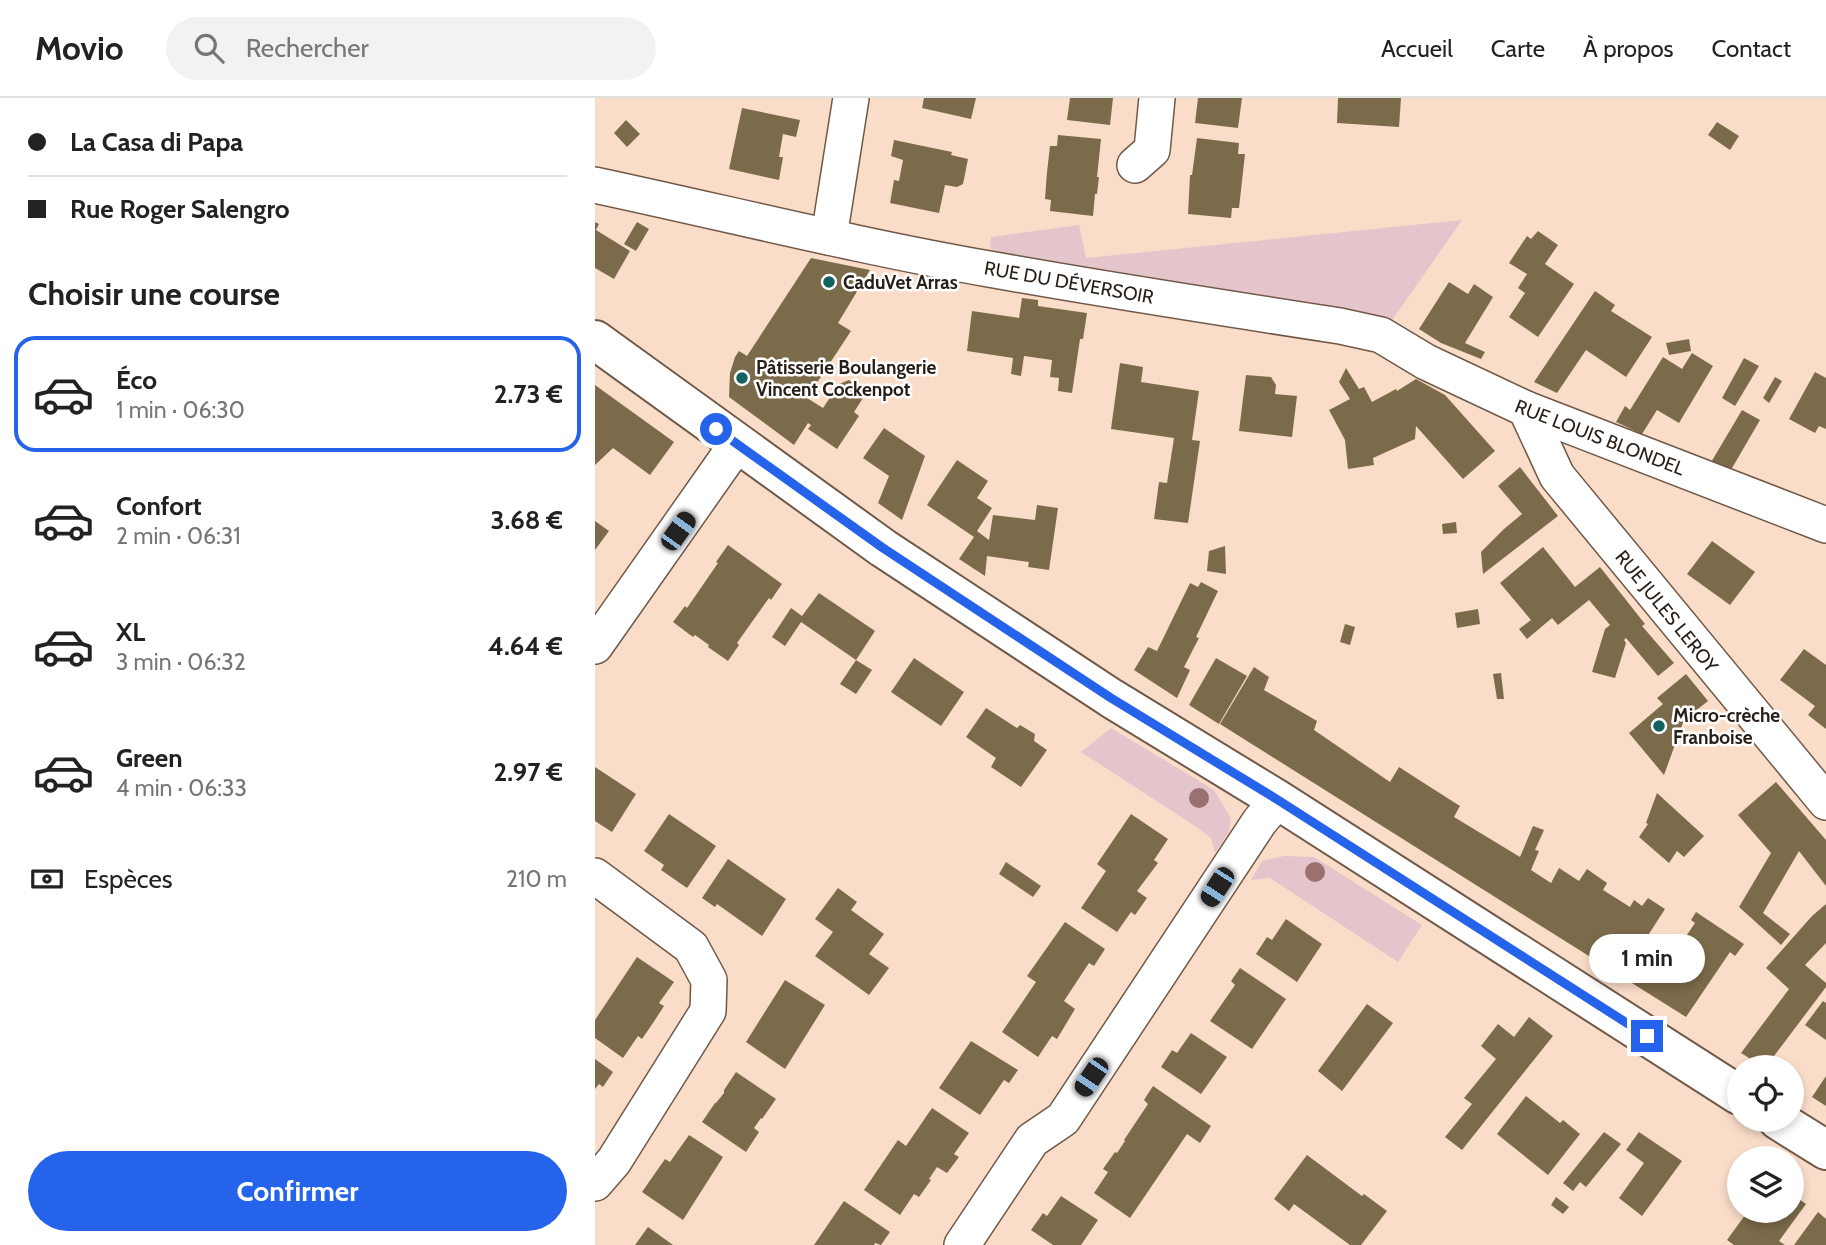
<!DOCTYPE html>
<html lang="fr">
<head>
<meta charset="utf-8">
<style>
	body { margin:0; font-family:Cabin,sans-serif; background:#f2f2f2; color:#222; height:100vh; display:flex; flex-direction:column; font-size:26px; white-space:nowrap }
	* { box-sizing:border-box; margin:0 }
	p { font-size:23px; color:#767676 }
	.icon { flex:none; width:38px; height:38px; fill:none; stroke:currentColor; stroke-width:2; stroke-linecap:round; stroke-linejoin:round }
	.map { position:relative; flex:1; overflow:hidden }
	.panel { display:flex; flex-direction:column; background:#fff; width:595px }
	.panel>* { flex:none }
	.banner { display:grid; align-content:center; height:154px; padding:0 28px; background:#fff }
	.fabs { position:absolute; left:1132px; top:957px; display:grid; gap:14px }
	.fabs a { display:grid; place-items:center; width:77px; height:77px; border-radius:50%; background:#fff; box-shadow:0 4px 10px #0003; font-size:35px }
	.end { position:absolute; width:32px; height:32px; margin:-16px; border:9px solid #2563eb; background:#fff; box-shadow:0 0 0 4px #fff }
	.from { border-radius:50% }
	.bubble { position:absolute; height:49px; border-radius:24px; background:#fff; box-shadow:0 4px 10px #0003; font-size:23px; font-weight:800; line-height:49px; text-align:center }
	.car { position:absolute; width:21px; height:42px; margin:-21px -10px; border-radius:9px; box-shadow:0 0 5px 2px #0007; background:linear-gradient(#222 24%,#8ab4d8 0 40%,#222 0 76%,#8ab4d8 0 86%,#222 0) }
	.banner b { display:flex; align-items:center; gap:24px; height:66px; font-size:26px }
	.banner b+b { border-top:2px solid #e0e0e0 }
	.banner i { width:18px; height:18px; background:#222 }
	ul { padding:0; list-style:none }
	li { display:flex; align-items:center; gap:21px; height:116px; margin:0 14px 10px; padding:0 14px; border:4px solid transparent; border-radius:21px }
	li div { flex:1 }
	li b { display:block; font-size:26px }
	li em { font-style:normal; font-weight:800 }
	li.selected { border-color:#2563eb }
	li>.icon { width:63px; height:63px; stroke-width:1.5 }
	h2 { padding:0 28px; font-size:32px; line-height:84px }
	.pay { display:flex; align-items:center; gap:18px; height:77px; padding:0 28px; font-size:26px }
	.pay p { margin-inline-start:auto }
	.cta { display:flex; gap:14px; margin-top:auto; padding:14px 28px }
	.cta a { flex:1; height:80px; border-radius:42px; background:#2563eb; color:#fff; font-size:28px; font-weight:800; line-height:80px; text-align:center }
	header { display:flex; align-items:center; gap:42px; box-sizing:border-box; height:98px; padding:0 35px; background:#fff; border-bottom:2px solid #e0e0e0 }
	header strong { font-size:33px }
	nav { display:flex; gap:38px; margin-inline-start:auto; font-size:24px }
	.search { width:490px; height:63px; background:#f2f2f2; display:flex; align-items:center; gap:18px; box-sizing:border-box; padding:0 24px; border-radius:38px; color:#767676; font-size:26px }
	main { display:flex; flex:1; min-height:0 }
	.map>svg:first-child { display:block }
	.green { fill:#e4c5cc }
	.building { fill:#7c6b4a }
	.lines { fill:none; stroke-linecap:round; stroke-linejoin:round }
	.minor-casing { stroke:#705847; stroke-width:38 }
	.major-casing { stroke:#705847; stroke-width:42 }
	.minor { stroke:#fff; stroke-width:35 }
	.major { stroke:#fff; stroke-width:38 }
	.tree { fill:#9b7071 }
	.route { stroke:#2563eb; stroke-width:9 }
	.poi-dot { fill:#126261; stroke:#fff; stroke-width:2.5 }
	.labels { text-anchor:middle; stroke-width:5; stroke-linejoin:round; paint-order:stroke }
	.poi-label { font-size:19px; font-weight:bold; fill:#281e16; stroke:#fff; text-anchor:start }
	.street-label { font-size:19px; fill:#281e16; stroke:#fff }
</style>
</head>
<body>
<header>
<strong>Movio</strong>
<div class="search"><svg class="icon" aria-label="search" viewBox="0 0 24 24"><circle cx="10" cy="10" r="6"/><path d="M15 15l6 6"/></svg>Rechercher</div>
<nav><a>Accueil</a><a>Carte</a><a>À propos</a><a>Contact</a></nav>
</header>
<main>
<section class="panel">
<div class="banner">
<b><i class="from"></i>La Casa di Papa</b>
<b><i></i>Rue Roger Salengro</b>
</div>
<h2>Choisir une course</h2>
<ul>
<li class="selected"><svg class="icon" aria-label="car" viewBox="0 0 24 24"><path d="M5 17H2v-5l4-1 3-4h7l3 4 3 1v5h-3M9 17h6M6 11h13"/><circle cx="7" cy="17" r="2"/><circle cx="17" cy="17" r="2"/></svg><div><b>Éco</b><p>1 min · 06:30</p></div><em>2.73 €</em></li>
<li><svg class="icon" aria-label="car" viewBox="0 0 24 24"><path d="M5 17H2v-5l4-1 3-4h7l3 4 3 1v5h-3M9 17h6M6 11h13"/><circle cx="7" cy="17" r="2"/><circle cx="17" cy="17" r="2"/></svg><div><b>Confort</b><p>2 min · 06:31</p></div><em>3.68 €</em></li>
<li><svg class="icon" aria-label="car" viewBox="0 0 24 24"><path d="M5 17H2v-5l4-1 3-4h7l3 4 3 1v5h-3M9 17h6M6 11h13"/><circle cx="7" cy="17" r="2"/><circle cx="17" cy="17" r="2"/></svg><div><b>XL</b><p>3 min · 06:32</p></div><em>4.64 €</em></li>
<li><svg class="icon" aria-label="car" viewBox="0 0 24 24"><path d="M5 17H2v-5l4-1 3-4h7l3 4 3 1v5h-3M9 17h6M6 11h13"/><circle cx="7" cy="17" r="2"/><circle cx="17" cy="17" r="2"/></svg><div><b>Green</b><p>4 min · 06:33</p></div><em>2.97 €</em></li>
</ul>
<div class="pay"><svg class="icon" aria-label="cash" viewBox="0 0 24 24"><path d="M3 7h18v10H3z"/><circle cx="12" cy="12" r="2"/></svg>Espèces<p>210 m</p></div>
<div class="cta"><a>Confirmer</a></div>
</section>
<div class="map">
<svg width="1231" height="1147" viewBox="0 0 1231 1147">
	<rect width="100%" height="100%" fill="#faddc9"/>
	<g class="green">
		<path d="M 867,122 L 793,228 L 739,212 L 656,196 L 506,176 L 403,159 L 404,154 L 395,150 L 396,139 L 484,127 L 491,160 Z"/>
		<path d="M 516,630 L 619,692 L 636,720 L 634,734 L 620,755 L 616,740 L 594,724 L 486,654 Z"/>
		<path d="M 689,758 L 719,759 L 827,827 L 803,864 L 675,780 L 656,782 L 667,763 Z"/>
	</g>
	<g class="building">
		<path d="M 329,0 L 381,0 L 376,21 L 327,10 Z"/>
		<path d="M 475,0 L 518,0 L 515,27 L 472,22 Z"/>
		<path d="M 603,0 L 647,0 L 643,30 L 600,25 Z"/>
		<path d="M 743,0 L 806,0 L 804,29 L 742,25 Z"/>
		<path d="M 147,10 L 205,22 L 201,39 L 188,36 L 184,59 L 188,59 L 184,82 L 134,71 Z"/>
		<path d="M 31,22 L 45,36 L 32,49 L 19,35 Z"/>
		<path d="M 1122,24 L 1144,38 L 1135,52 L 1113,37 Z"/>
		<path d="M 463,37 L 506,41 L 502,79 L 504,79 L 502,96 L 500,96 L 498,118 L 455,113 L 456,102 L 450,101 L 452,74 L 455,48 L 462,48 Z"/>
		<path d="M 602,40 L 644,45 L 643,56 L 650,56 L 644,110 L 637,110 L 636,120 L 593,116 L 595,77 L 597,77 Z"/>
		<path d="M 299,42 L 357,54 L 356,57 L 373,61 L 368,86 L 362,89 L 350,87 L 344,115 L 295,105 L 299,82 L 304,83 L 308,62 L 296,58 Z"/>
		<path d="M 0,124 L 4,126 L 1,132 L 35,153 L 19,181 L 0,170 Z"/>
		<path d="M 42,124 L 54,131 L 41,153 L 29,146 Z"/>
		<path d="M 943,133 L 963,147 L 950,166 L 979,186 L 943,239 L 914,219 L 930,195 L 923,190 L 932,176 L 914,165 L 932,138 L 936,141 Z"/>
		<path d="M 216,160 L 275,172 L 243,225 L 256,233 L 212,300 L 228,310 L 244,286 L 254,282 L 265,290 L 268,300 L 259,314 L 264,318 L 242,351 L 213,331 L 216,327 L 213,325 L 199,347 L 134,299 L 135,275 L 140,259 L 144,253 L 152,258 Z"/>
		<path d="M 854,184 L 873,196 L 879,186 L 898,199 L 870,245 L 890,254 L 886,261 L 846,245 L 824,231 Z"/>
		<path d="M 1000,193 L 1020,207 L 1016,213 L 1057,239 L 1031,279 L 991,252 L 962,295 L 939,284 Z"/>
		<path d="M 427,200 L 443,202 L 443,208 L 492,215 L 488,241 L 485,241 L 477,295 L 463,293 L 464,280 L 455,279 L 457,262 L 429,258 L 426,278 L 416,276 L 418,260 L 372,253 L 377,213 L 424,220 Z"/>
		<path d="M 1094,241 L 1096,253 L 1074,257 L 1071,245 Z"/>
		<path d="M 1097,255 L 1118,268 L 1084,325 L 1062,312 L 1047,336 L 1021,324 L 1030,308 L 1035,312 L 1068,259 L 1087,271 Z"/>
		<path d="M 1149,260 L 1164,268 L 1140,308 L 1127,300 Z"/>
		<path d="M 525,265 L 548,269 L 546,284 L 604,293 L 597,342 L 605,343 L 593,425 L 559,421 L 564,384 L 572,385 L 579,340 L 516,331 Z"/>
		<path d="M 751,270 L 764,291 L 769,289 L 777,304 L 801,291 L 802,293 L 821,281 L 850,297 L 900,353 L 868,381 L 821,328 L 820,341 L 778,360 L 779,367 L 753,371 L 750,342 L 734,312 L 755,301 L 744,284 Z"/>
		<path d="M 1220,274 L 1231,280 L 1231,331 L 1224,328 L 1220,335 L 1194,321 Z"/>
		<path d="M 651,277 L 676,279 L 681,287 L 680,296 L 702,298 L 697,339 L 644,333 Z"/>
		<path d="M 1180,279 L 1187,283 L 1174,305 L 1168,300 Z"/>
		<path d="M 0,287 L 79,344 L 55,377 L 18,350 L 0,367 Z"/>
		<path d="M 1147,312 L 1165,322 L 1133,377 L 1115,366 Z"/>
		<path d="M 289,330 L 330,358 L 307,422 L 283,405 L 294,378 L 268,360 Z"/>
		<path d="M 362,362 L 393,383 L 382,400 L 397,410 L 382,433 L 394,442 L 398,417 L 440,422 L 442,407 L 463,410 L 454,472 L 433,469 L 434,464 L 392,458 L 390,478 L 364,461 L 379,439 L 332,407 Z"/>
		<path d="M 925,369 L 963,418 L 888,476 L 886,454 L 909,431 L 927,416 L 903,388 Z"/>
		<path d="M 0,423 L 14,433 L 0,452 Z"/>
		<path d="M 861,424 L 862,435 L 848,436 L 847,426 Z"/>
		<path d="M 1117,443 L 1160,474 L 1135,507 L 1092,476 Z"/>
		<path d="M 133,447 L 187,486 L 176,502 L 174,500 L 142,545 L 144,547 L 133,563 L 113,549 L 114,547 L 100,537 L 98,539 L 78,524 L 90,508 L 92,510 L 123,465 L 121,464 Z"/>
		<path d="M 630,448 L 631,476 L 612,473 L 614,453 Z"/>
		<path d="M 948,449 L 980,489 L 1005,469 L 1050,526 L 1047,528 L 1079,565 L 1063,578 L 1031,540 L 1029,542 L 1031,545 L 1020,580 L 997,574 L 1010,531 L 1015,527 L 994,502 L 963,527 L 957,520 L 932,541 L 924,531 L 936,522 L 905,485 Z"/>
		<path d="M 606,484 L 623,493 L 601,539 L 604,540 L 589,569 L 595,572 L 582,600 L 539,572 L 553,549 L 562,553 L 595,485 L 603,489 Z"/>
		<path d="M 224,495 L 280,533 L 261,562 L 206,524 L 190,548 L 177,539 L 196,510 L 207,518 Z"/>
		<path d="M 883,511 L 885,526 L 862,530 L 860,515 Z"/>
		<path d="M 750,526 L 760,529 L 755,547 L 745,544 Z"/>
		<path d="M 1209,551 L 1231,567 L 1231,631 L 1213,617 L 1220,608 L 1185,582 Z"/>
		<path d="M 319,560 L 369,594 L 346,628 L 296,594 Z"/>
		<path d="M 621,560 L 652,578 L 624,626 L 594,607 Z"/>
		<path d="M 261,562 L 277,572 L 261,596 L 245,586 Z"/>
		<path d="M 659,569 L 674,579 L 669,592 L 722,623 L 719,632 L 795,684 L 804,669 L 821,680 L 865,708 L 859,719 L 925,759 L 938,728 L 949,732 L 940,752 L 944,753 L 936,772 L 956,785 L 964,770 L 984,783 L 992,771 L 1012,785 L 1008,792 L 1035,809 L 1039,802 L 1047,808 L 1053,800 L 1070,811 L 1041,856 L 1071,875 L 1084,855 L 1081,853 L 1100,825 L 1096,822 L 1101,814 L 1149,846 L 1140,858 L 1135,854 L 1091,919 L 625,626 Z"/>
		<path d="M 906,575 L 909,601 L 902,601 L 898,576 Z"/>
		<path d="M 1091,576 L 1113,603 L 1089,622 L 1069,677 L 1034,635 L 1068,606 L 1062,600 Z"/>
		<path d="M 391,610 L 422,630 L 425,627 L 440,636 L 439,643 L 452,652 L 426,689 L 396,669 L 401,660 L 371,639 Z"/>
		<path d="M 0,669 L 41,696 L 17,734 L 0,723 Z"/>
		<path d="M 1181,684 L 1231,742 L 1231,788 L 1204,753 L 1168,815 L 1195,836 L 1186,847 L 1144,809 L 1176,755 L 1143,717 Z"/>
		<path d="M 1062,695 L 1109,738 L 1089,759 L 1082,753 L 1074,765 L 1044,739 L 1053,726 L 1051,725 Z"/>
		<path d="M 74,716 L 121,748 L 92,790 L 66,772 L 69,767 L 49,753 Z"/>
		<path d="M 536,716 L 573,741 L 559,762 L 563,765 L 542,793 L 552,800 L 540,817 L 536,814 L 522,834 L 486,810 L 511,773 L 502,766 Z"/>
		<path d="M 133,761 L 191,801 L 167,838 L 122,806 L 120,809 L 107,800 Z"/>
		<path d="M 411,764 L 446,788 L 438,799 L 404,776 Z"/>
		<path d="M 243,790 L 262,804 L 256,812 L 289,836 L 274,856 L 294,870 L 274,897 L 220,858 L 238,834 L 220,821 Z"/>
		<path d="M 1231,806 L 1231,845 L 1210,867 L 1231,885 L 1231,889 L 1170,970 L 1146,955 L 1194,891 L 1171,870 L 1217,818 Z"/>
		<path d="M 691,821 L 727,846 L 702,884 L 661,856 L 672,839 L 677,842 Z"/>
		<path d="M 470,824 L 510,851 L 499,868 L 494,865 L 469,903 L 480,911 L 462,941 L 457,938 L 443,959 L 407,934 L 441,884 L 432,878 Z"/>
		<path d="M 42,859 L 79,884 L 64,905 L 69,908 L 58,925 L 47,941 L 43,938 L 28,960 L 0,940 L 0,922 Z"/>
		<path d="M 645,870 L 691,901 L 657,951 L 615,923 L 640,887 L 636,883 Z"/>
		<path d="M 190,882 L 230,907 L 190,971 L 151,944 Z"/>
		<path d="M 1228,903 L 1231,905 L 1231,942 L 1210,927 Z"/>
		<path d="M 772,906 L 798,925 L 747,993 L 723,973 Z"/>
		<path d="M 934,919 L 958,938 L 867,1052 L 850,1039 L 877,1006 L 869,1000 L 901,961 L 886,948 L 903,926 L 919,939 Z"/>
		<path d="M 596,935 L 632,959 L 606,996 L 566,969 L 577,952 L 582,955 Z"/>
		<path d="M 376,943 L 423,972 L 414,985 L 409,982 L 385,1017 L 344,990 Z"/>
		<path d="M 0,961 L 18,974 L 8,989 L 4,986 L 0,991 Z"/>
		<path d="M 141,974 L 181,1001 L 167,1021 L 166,1020 L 159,1030 L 164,1034 L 151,1054 L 107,1024 L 120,1005 L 121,1005 L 129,995 L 129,992 Z"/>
		<path d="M 1231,978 L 1231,1008 L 1217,999 Z"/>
		<path d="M 558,988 L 616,1028 L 605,1045 L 592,1036 L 535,1120 L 499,1095 L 513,1074 L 508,1071 L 520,1054 L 522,1055 L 530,1043 L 529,1042 L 553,1006 L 549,1002 Z"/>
		<path d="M 931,998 L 965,1025 L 968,1022 L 985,1036 L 953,1077 L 902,1036 Z"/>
		<path d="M 337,1010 L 374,1035 L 359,1056 L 364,1059 L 352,1075 L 342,1069 L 334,1081 L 336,1082 L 324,1099 L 319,1096 L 305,1117 L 269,1092 L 303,1042 L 311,1048 Z"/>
		<path d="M 1009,1034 L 1026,1046 L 991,1089 L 985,1084 L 978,1093 L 968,1085 Z"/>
		<path d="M 1044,1034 L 1087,1063 L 1047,1118 L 1024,1100 L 1049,1065 L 1031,1052 Z"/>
		<path d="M 94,1037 L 128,1059 L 88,1122 L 47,1094 L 70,1061 L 75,1064 Z"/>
		<path d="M 712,1057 L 767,1098 L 769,1096 L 792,1113 L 766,1147 L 755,1147 L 699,1106 L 694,1113 L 679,1101 Z"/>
		<path d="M 1197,1096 L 1211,1106 L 1184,1143 L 1190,1147 L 1139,1147 L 1132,1142 L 1153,1113 L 1197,1113 Z"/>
		<path d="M 466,1098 L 503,1122 L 486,1147 L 458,1147 L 436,1132 L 448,1115 L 452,1118 Z"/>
		<path d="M 961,1099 L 974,1109 L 968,1116 L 956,1107 Z"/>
		<path d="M 249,1103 L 295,1134 L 286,1147 L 280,1145 L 279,1147 L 219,1147 Z"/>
		<path d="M 1223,1114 L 1231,1121 L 1231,1147 L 1199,1147 Z"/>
		<path d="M 53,1129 L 78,1147 L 40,1147 Z"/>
	</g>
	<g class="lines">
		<defs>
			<g id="minor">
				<path d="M 540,67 L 557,52 L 562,0"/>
				<path d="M 0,87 C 131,115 262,148 394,171 C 511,192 628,210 745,228 L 786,237 L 831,264 L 931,311 L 1231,427"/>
				<path d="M 234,139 L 256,0"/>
				<path d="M 931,311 L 962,378 L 1231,704"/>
				<path d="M 0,548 L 142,346"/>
				<path d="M 0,778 L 96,849 L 114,882 L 113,913 L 19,1063 L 0,1085"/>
				<path d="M 367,1147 L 437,1042 L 468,1021 L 665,723 L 683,702"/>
			</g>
			<g id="major">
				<path d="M 0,242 L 288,450 L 516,600 L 683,702 L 1144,997"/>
				<path d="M 1183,1022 L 1231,1052"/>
			</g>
		</defs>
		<use href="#minor" class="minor-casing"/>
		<use href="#major" class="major-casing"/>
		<use href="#minor" class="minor"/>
		<use href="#major" class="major"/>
	</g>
	<g class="tree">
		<circle cx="604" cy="700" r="10"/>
		<circle cx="720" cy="774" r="10"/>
	</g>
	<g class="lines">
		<path class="route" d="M 121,331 L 288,450 L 516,600 L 683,702 L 1052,938"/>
	</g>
	<g class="poi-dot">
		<circle cx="234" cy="184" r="7"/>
		<circle cx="147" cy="280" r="7"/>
		<circle cx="1064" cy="628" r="7"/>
	</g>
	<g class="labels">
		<g class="poi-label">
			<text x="248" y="191">CaduVet Arras</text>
			<text x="161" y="276">Pâtisserie Boulangerie<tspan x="161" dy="22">Vincent Cockenpot</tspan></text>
			<text x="1078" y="624">Micro-crèche<tspan x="1078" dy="22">Franboise</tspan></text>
		</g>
		<g class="street-label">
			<text transform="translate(474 184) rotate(10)" y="7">RUE DU DÉVERSOIR</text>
			<text transform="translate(1005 339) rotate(21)" y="7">RUE LOUIS BLONDEL</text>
			<text transform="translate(1072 513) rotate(51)" y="7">RUE JULES LEROY</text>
		</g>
	</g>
</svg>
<div class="fabs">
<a><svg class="icon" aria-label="locate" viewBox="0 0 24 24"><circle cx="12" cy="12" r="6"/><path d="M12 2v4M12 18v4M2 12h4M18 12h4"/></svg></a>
<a><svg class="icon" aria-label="layers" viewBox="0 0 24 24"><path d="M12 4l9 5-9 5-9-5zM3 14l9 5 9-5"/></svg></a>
</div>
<i class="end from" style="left:121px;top:331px"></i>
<i class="end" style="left:1052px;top:938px"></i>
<div class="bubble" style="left:994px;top:836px;width:116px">1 min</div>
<i class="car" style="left:83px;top:433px;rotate:36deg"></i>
<i class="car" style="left:622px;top:789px;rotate:213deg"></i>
<i class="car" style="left:496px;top:979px;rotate:214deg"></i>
</div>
</main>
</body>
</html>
